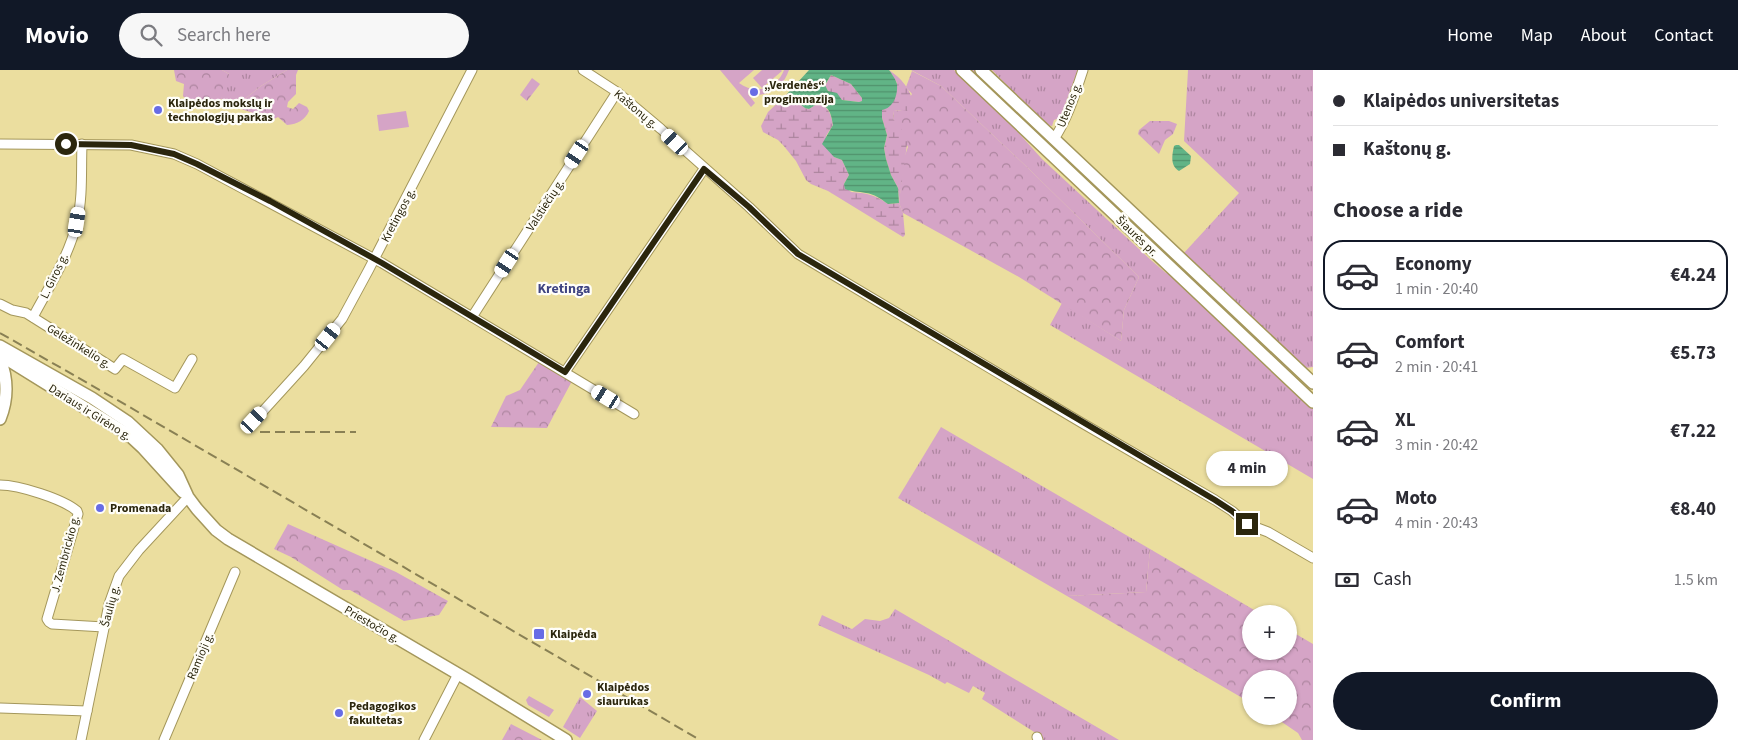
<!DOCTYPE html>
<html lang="en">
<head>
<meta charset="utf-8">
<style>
	body { margin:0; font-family:"Source Sans 3",sans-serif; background:#f7f7f7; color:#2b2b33; height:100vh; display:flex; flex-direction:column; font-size:19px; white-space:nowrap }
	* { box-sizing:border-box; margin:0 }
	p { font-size:16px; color:#7c7c81 }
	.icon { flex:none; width:28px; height:28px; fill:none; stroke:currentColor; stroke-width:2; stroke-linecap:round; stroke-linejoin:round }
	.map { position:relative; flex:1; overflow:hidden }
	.sheet { display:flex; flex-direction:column; background:#fff; width:425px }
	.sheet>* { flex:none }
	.guide { display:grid; align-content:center; height:110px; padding:0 20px; background:#fff }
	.controls { position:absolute; left:1242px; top:535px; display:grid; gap:10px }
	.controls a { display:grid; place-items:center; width:55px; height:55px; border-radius:50%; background:#fff; box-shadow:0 1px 4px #0004; font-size:25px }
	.end { position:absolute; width:22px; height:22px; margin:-11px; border:6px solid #2b260d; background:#fff; box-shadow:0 0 0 2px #fff }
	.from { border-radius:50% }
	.bubble { position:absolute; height:35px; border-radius:18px; background:#fff; box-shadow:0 1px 4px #0004; font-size:16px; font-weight:700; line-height:35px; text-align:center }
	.car { position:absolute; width:15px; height:30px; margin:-15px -8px; border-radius:6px; box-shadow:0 0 4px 1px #0007; background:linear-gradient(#fff 24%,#345 0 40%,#fff 0 76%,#345 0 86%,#fff 0) }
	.guide b { display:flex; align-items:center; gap:18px; height:48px; font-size:19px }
	.guide b+b { border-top:1px solid #e1e1e2 }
	.guide i { width:12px; height:12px; background:#2b2b33 }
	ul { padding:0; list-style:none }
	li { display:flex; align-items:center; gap:15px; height:70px; margin:0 10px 8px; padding:0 10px; border:2px solid transparent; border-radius:20px }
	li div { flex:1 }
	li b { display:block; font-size:19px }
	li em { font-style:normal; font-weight:700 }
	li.selected { border-color:#111827 }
	li>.icon { width:45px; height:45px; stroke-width:1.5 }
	h2 { padding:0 20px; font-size:22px; line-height:60px }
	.pay { display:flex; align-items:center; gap:12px; height:55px; padding:0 20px; font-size:19px }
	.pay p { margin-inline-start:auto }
	.cta { display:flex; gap:10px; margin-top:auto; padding:10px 20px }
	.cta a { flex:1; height:58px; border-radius:30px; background:#111827; color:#fff; font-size:20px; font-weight:700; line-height:58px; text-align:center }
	header { display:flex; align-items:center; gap:30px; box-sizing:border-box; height:70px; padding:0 25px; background:#111827; color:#fff }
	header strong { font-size:24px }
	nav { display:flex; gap:28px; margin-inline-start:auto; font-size:18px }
	.search { width:350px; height:45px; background:#f7f7f7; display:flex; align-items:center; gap:12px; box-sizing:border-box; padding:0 18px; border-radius:28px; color:#7c7c81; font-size:19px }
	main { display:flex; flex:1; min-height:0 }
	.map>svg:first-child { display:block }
	.grass { fill:url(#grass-tufts) }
	.forest { fill:url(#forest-crowns) }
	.wetland { fill:url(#wetland-marsh) }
	.pitch { fill:#d5a4c6 }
	.water { fill:url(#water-rules); fill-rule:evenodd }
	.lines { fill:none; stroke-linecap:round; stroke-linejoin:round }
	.minor-casing { stroke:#a4975b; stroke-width:11 }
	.major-casing { stroke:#a4975b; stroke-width:14 }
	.minor { stroke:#fff; stroke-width:9 }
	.major { stroke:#fff; stroke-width:11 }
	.rail { stroke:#898054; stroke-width:2; stroke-dasharray:10 5; stroke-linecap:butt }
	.route { stroke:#2b260d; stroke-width:6 }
	.poi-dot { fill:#676ce5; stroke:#fffef8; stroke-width:2 }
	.labels { text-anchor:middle; stroke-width:4.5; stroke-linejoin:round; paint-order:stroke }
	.poi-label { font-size:12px; font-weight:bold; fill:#2b260d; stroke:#fffef8; text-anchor:start }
	.street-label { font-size:12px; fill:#2b260d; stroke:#fffef8 }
	.neighbourhood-label { font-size:14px; font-weight:bold; fill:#404582; stroke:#fffef8 }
</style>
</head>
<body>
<header>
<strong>Movio</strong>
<div class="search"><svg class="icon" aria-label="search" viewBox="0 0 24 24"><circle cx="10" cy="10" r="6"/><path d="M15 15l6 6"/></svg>Search here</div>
<nav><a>Home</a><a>Map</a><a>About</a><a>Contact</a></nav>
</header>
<main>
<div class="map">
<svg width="1313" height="670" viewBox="0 0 1313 670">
	<defs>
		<pattern id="grass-tufts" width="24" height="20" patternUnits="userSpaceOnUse" patternTransform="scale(1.25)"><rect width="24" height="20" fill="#d5a4c6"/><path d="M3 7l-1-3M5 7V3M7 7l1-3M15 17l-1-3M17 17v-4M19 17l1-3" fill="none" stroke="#ad859f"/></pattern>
		<pattern id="forest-crowns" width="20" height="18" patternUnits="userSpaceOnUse" patternTransform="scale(1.25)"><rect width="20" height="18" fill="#d5a4c6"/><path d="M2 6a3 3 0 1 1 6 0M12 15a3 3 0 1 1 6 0" fill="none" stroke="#ad859f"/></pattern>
		<pattern id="wetland-marsh" width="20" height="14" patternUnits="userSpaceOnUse" patternTransform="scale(1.25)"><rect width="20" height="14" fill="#d5a4c6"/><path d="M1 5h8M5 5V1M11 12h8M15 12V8" fill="none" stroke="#ad859f"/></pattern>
		<pattern id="water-rules" width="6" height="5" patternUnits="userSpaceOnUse" patternTransform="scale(1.25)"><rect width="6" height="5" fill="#61b486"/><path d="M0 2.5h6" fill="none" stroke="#50926c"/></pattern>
	</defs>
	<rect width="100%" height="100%" fill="#ebde9f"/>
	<g class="grass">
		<path d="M 222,0 L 287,0 L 261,16 L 241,32 L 241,39 L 221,29 L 229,4 Z"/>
		<path d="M 911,0 L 954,0 L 1007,50 L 1042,89 L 1152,191 L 1166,203 L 1171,204 L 1313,339 L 1313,409 L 1050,255 L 1062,233 L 1121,271 L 1124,240 L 1139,207 L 1031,101 L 941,16 Z"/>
		<path d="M 967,0 L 975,0 L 1117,135 L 1116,138 Z"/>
		<path d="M 992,0 L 1078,0 L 1060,48 L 1054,50 L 1052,56 L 1045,54 Z"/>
		<path d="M 1188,0 L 1313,0 L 1313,297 L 1305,298 L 1183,184 L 1239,123 L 1184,71 Z"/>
		<path d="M 1125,142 L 1292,299 L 1288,303 L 1121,147 Z"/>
		<path d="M 941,357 L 1150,479 L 1146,522 L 1067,526 L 898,428 Z"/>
		<path d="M 895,539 L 1119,670 L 1041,670 L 1039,665 L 982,629 L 985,623 L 973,616 L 969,623 L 947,612 L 945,614 L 929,605 L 818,555 L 822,545 L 852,559 L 865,549 L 880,551 L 889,548 Z"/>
		<path d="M 529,626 L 554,640 L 549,647 L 528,635 L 526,630 Z"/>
		<path d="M 580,627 L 597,641 L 580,668 L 563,657 Z"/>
	</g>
	<g class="forest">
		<path d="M 174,0 L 222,0 L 229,4 L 228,15 L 221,29 L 213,33 L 189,31 L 183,26 L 184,14 L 176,11 Z"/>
		<path d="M 287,0 L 298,0 L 296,5 L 296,24 L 288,32 L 287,37 L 293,39 L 299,33 L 307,37 L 309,41 C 305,50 298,54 287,55 L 278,47 L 266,53 L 261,49 L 259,45 L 241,39 L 241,32 L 261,16 Z"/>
		<path d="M 912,1 L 941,16 L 1031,101 L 1139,207 L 1124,240 L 1121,271 L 1019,207 L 903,143 L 899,133 L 904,88 L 908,77 L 893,49 L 894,41 L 902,40 L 912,24 L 906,17 Z"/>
		<path d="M 532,8 L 540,14 L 527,31 L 520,25 Z"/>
		<path d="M 1150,51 L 1169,51 L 1177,54 L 1173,64 L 1165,70 L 1159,84 L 1138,64 L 1139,60 Z"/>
		<path d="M 539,292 L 572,311 L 547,358 L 491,357 L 506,326 L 520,320 Z"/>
		<path d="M 288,454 L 396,502 L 448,531 L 439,545 L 404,551 L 350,520 L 343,520 L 291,487 L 274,479 Z"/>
		<path d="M 1150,479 L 1261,544 L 1251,544 L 1251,581 L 1289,581 L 1289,560 L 1313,574 L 1313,670 L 1302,670 L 1298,663 L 1273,646 L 1289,646 L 1289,609 L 1251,609 L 1251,633 L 1067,526 L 1146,522 Z"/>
		<path d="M 511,654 L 542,670 L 502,670 Z"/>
	</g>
	<g class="wetland">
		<path d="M 889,0 C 901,8 911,19 913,34 L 907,41 L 902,40 L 894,41 L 893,49 L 908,67 L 899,133 L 903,143 L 905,165 L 903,167 L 828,121 L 811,114 L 806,110 L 796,91 L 783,75 L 778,70 L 763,62 L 761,56 L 768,42 L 787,24 L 805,38 L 809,39 L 817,34 C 829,36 831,44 833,55 L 826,66 L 834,87 L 842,90 L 849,105 L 844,114 L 851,122 C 866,123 876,125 888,134 L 899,133 L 898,118 L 891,105 L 886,89 L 884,78 L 887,65 L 882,48 L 882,40 L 897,13 Z"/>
		<path d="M 831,5 L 851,14 L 862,28 L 862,31 L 859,32 L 842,30 C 837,23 827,23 825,16 Z"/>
	</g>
	<g class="pitch">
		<path d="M 720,0 L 754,0 L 739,13 C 755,25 777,19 784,0 L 789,0 C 783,18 767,28 748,24 L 755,33 L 751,37 Z"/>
		<path d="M 762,0 L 781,0 L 782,1 L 762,18 L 753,8 Z"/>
		<path d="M 406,41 L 409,57 L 379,61 L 377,45 Z"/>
	</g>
	<g class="water">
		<path d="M 809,0 L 889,0 C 892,4 896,10 897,14 C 898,26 893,38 882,40 L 882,48 L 887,65 L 884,78 L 886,89 L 891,105 L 898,118 L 899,133 L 888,134 C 881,129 874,124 866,123 C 858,121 852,122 845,119 L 844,114 L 849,105 L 842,90 L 834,87 L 822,74 L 833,55 C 831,44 830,36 817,34 L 809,39 L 805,38 L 787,24 ZM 831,5 L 851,14 L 862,28 L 862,31 L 859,32 L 842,30 L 837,23 L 828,21 L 825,15 Z"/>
		<path d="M 1176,75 L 1179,75 L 1191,86 L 1190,94 L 1179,101 C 1170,96 1172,85 1174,76 Z"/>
	</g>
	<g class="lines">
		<defs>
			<g id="minor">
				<path d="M 583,0 L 617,22 L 661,59 L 749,137 L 798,184 L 1082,353 L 1215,430 L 1232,441 L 1247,454 L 1268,462 L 1313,488"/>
				<path d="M 1054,69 C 1068,48 1075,24 1083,0"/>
				<path d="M 0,74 L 131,75 L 174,84 L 197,94 L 382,193 L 634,344"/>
				<path d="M 0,234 L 12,240 L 26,243 L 115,299 L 123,289 L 175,318 L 192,289"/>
				<path d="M 33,247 C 49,217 69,186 77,152 C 83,127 81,100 82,74"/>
				<path d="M 472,247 L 617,22"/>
				<path d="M 565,302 L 704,99"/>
				<path d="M 254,351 L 304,296 L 342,249 L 368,201 L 472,0"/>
				<path d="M 0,415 C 19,415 63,429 77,441 L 78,444 L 47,549 L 49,552 L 52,554 L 104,557"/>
				<path d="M 0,638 L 87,641"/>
				<path d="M 1037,667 L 1038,670"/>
				<path d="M 81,670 L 109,534 L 119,506 L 139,480 L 188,427"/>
				<path d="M 164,670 L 235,502"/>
				<path d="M 424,670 L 458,604"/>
			</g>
			<g id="major">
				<path d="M 962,0 L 1313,332"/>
				<path d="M 981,0 L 1313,313"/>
				<path d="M 0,276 L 92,328 L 128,352 L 157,379 L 178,405 L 188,427 L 197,439 L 216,460 L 228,469 L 470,611 L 566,670"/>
				<path d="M 0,285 L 129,365 L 143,378 L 183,422"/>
				<path d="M 0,289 C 8,309 8,329 0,349"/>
			</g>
		</defs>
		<use href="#minor" class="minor-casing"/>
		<use href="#major" class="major-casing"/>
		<use href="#minor" class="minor"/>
		<use href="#major" class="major"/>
		<g class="rail">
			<path d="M 0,263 L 126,335 L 700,670"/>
			<path d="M 260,362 L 356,362"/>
		</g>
	</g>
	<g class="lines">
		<path class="route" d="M 66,74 L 131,75 L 174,84 L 197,94 L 270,131 L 382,193 L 565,302 L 704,99 L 749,137 L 798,184 L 1215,430 L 1232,441 L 1247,454"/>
	</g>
	<g class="poi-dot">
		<circle cx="754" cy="22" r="5"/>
		<circle cx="158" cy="40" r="5"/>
		<circle cx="100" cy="438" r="5"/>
		<rect x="533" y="558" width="12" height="12" rx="2.5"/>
		<circle cx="587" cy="624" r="5"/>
		<circle cx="339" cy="643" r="5"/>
	</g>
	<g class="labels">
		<g class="poi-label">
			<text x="764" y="19">„Verdenės“<tspan x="764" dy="14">progimnazija</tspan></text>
			<text x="168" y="37">Klaipėdos mokslų ir<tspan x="168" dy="14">technologijų parkas</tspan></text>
			<text x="110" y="442">Promenada</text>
			<text x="550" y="568">Klaipėda</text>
			<text x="597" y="621">Klaipėdos<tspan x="597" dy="14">siaurukas</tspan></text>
			<text x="349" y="640">Pedagogikos<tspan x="349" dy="14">fakultetas</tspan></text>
		</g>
		<g class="street-label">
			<text transform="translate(1069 35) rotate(-68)" y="4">Utenos g.</text>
			<text transform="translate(636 39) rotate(40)" y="4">Kaštonų g.</text>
			<text transform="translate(545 135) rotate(-57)" y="4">Valstiečių g.</text>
			<text transform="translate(398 145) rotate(-62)" y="4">Kretingos g.</text>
			<text transform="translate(1137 166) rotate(44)" y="4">Šiaurės pr.</text>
			<text transform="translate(54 206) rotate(-64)" y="4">L. Giros g.</text>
			<text transform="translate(79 276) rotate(32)" y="4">Geležinkelio g.</text>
			<text transform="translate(90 342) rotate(32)" y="4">Dariaus ir Girėno g.</text>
			<text transform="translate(65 484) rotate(-75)" y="4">J. Zembrickio g.</text>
			<text transform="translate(110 536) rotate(-75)" y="4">Šaulių g.</text>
			<text transform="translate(372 554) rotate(30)" y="4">Priestočio g.</text>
			<text transform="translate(200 586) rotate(-67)" y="4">Ramioji g.</text>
		</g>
		<g class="neighbourhood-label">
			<text x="564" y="223">Kretinga</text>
		</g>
	</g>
</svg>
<div class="controls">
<a>+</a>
<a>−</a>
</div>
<i class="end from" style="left:66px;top:74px"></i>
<i class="end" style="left:1247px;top:454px"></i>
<div class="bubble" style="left:1206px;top:381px;width:82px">4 min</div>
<i class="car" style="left:675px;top:72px;rotate:313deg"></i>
<i class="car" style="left:577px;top:84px;rotate:213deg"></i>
<i class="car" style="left:77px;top:152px;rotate:9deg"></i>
<i class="car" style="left:507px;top:193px;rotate:213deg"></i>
<i class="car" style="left:328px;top:267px;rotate:39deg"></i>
<i class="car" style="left:606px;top:327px;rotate:301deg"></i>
<i class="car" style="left:254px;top:350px;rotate:43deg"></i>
</div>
<section class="sheet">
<div class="guide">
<b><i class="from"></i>Klaipėdos universitetas</b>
<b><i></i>Kaštonų g.</b>
</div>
<h2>Choose a ride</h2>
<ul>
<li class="selected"><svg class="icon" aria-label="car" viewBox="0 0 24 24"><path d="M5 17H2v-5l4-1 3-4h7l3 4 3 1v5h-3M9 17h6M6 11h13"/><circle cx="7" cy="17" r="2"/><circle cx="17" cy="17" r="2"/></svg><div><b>Economy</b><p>1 min · 20:40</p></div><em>€4.24</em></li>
<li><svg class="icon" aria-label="car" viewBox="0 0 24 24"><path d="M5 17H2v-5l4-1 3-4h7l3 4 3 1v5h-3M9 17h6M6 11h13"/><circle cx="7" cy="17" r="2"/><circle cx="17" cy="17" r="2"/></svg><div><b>Comfort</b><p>2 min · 20:41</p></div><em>€5.73</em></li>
<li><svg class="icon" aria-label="car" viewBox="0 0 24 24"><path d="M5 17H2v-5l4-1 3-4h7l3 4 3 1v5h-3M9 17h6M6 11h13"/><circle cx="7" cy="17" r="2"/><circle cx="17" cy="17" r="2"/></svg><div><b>XL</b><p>3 min · 20:42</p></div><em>€7.22</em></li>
<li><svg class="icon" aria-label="car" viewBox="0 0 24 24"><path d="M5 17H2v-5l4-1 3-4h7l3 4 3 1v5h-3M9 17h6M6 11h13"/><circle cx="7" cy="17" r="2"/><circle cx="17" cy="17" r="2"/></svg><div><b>Moto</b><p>4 min · 20:43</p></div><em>€8.40</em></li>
</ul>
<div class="pay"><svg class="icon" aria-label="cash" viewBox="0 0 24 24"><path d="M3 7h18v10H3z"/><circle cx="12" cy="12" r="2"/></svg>Cash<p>1.5 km</p></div>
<div class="cta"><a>Confirm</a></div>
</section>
</main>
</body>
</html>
